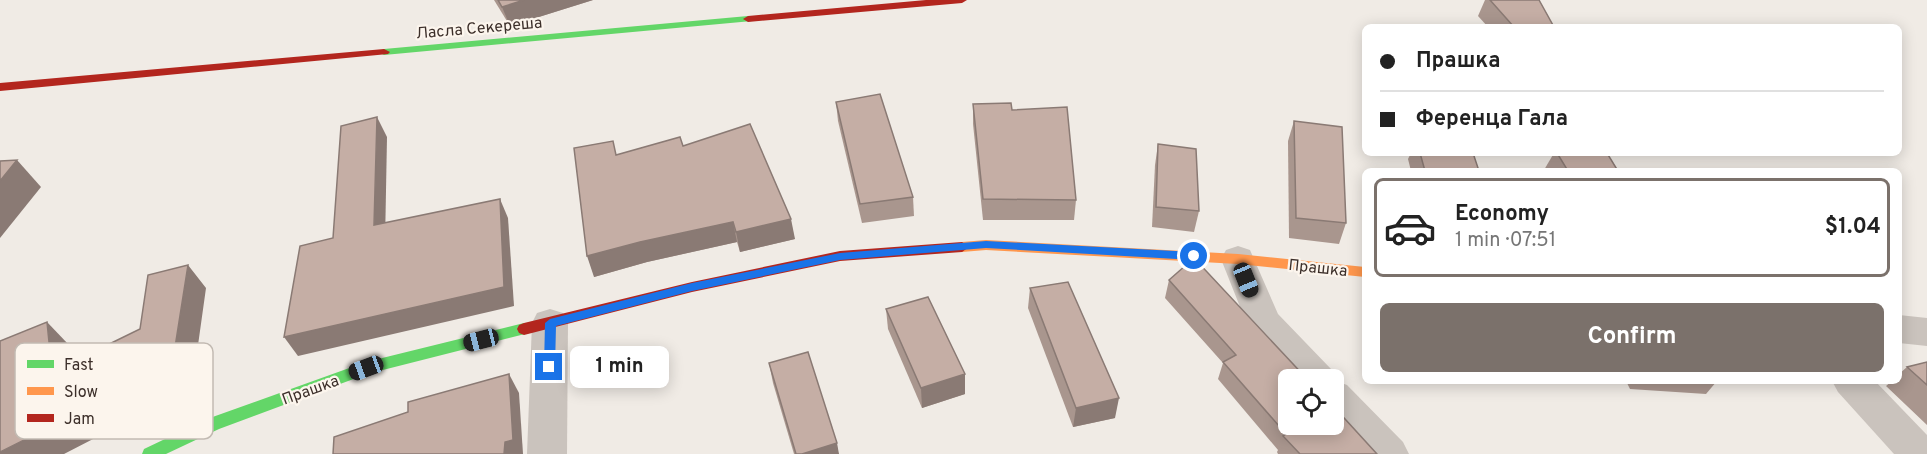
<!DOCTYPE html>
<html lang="en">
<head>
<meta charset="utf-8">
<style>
	body { margin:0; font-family:Overpass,sans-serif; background:#f2f2f2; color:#222; height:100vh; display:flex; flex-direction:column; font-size:22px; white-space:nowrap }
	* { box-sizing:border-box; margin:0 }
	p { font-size:20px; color:#767676 }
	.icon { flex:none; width:33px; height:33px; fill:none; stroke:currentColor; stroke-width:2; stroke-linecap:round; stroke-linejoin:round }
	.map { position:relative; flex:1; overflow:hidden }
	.sheet { position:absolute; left:1362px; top:168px; width:540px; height:216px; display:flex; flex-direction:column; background:#fff; border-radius:9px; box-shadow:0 3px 15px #0003 }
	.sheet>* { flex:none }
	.hud { position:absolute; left:1362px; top:24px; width:540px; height:132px; border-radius:9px; box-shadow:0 3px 15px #0003; display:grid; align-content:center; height:132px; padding:0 18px; background:#fff }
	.fabs { position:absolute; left:1278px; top:369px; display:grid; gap:12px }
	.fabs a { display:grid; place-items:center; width:66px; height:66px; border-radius:9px; background:#fff; box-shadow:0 3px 15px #0003; font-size:30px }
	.end { position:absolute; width:27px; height:27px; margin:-14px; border:8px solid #1a73e8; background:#fff; box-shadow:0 0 0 3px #fff }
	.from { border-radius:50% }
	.bubble { position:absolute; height:42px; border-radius:9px; background:#fff; box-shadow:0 3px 15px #0003; font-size:20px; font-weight:700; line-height:42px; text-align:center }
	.car { position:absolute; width:18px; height:36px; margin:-18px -9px; border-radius:8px; box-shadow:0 0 4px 2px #0007; background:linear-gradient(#222 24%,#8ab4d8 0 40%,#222 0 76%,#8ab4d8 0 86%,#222 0) }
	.hud b { display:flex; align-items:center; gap:21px; height:57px; font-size:22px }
	.hud b+b { border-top:2px solid #e0e0e0 }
	.hud i { width:15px; height:15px; background:#222 }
	ul { padding:10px 0 0; list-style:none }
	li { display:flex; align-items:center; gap:18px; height:99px; margin:0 12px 9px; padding:0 6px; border:3px solid transparent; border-radius:9px }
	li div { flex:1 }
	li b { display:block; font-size:22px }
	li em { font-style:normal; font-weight:700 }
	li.current { border-color:#7b716b }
	li>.icon { width:54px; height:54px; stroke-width:1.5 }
	.button { display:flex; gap:12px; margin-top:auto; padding:12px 18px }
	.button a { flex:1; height:69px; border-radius:9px; background:#7b716b; color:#fff; font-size:24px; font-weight:700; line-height:69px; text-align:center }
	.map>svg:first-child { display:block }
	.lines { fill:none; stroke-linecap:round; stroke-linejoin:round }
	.street { fill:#cac3bd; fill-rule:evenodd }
	.fast { fill:#63d668; fill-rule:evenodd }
	.slow { fill:#ff974d; fill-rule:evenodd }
	.jam { fill:#b3261e; fill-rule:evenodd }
	.wall { fill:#a9968e }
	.shaded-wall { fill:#8a7a74 }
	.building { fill:#c5aea5; stroke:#8a7a74; stroke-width:1.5 }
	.route { fill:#1a73e8 }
	.labels { text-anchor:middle; stroke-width:4.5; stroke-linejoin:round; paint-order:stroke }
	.street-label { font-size:16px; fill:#3c2f2a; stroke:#fcf5ed }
	.key { fill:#fcf5ed; stroke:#c2bab2; stroke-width:1.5 }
	.key-label { font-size:16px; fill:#3c2f2a }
</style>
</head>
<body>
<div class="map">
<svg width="1927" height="454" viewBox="0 0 1927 454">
	<rect width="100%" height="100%" fill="#f0ebe5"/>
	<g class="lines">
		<g class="street">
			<path d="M 1238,246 L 1250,250 L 1278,314 L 1331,369 L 1336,381 L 1347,385 L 1403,442 L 1409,454 L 1364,454 L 1334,421 L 1334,380 L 1294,380 L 1250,332 L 1221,259 L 1226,250 Z"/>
			<path d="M 550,309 L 563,313 L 568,323 L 567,454 L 527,454 L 532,323 L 537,313 Z"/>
			<path d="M 1899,315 L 1927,318 L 1927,346 L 1899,343 Z"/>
			<path d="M 1832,381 L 1875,381 L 1927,435 L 1927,454 L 1894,454 L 1838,392 Z"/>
		</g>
		<g class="fast">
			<path d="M 748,16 L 753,19 L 752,21 L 384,55 L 378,52 L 384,49 Z"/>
			<path d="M 524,323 L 529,325 L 531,329 L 529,333 L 367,374 L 219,429 L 166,454 L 142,454 L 144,449 L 207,419 L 366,362 Z"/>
		</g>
		<path class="slow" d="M 986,240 L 1238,254 L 1365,267 L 1365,277 L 1238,264 L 986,250 L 962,252 L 955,247 L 962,242 Z"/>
		<g class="jam">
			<path d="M 926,0 L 967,0 L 962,3 L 748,22 L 743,19 L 748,16 Z"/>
			<path d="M 384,49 L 390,52 L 388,54 L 0,91 L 0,83 Z"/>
			<path d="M 962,242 L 969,247 L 962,252 L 840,261 L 692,292 L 524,335 L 519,333 L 517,329 L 519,325 L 524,323 L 692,282 L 840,251 Z"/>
		</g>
	</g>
	<g class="wall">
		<path d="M 494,0 L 593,0 L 510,26 Z"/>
		<path d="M 1485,0 L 1539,0 L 1554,27 L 1488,27 L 1478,16 Z"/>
		<path d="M 836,102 L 913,197 L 914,216 L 862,223 L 838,121 Z"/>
		<path d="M 973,104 L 1012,110 L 1076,200 L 1074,220 L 983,220 L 973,124 Z"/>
		<path d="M 1294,121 L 1346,223 L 1339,244 L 1289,238 L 1288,141 Z"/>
		<path d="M 1158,144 L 1199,211 L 1194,232 L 1152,227 L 1155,165 Z"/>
		<path d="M 683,146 L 795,239 L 740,252 L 737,242 L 647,262 L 594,277 L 617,155 Z"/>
		<path d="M 1411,153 L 1473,153 L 1479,171 L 1411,171 L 1408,159 Z"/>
		<path d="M 1554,153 L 1607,153 L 1618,171 L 1545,171 L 1544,170 Z"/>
		<path d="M 1169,280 L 1377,454 L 1278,454 L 1277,452 L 1278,450 L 1218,379 L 1223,363 L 1165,298 Z"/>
		<path d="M 1030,288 L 1115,418 L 1073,427 L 1028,308 Z"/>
		<path d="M 886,309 L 965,374 L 965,394 L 922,408 L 888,329 Z"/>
		<path d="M 1927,362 L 1927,425 L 1886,386 L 1892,381 L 1899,381 L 1899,374 L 1907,367 Z"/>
		<path d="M 769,363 L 839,454 L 794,454 L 773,383 Z"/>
		<path d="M 1626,381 L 1717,381 L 1706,394 L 1630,389 Z"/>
	</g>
	<g class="shaded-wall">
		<path d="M 524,0 L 593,0 L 510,26 L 502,7 Z"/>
		<path d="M 377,117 L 387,137 L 385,244 L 374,225 Z"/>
		<path d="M 17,160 L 41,187 L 0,238 L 0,181 Z"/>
		<path d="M 500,199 L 508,218 L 514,306 L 298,356 L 284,337 Z"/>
		<path d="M 791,219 L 795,239 L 740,252 L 736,232 Z"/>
		<path d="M 733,222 L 737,242 L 647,262 L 594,277 L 587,256 L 640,242 Z"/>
		<path d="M 188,265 L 206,288 L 192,388 L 64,454 L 0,454 L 0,452 L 172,366 Z"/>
		<path d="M 47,322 L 69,345 L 75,394 L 52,372 Z"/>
		<path d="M 509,374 L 519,393 L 523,454 L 504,454 Z"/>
		<path d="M 965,374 L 965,394 L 922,408 L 921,388 Z"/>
		<path d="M 1119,398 L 1115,418 L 1073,427 L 1076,408 Z"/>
		<path d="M 837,443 L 839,454 L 802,454 Z"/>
	</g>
	<g class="building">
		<path d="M 498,0 L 524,0 L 502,7 Z"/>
		<path d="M 1490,0 L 1539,0 L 1554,27 L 1514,27 Z"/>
		<path d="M 880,94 L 913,197 L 860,204 L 836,102 Z"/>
		<path d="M 1011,103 L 1012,110 L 1067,107 L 1076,200 L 983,199 L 973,104 Z"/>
		<path d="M 377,117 L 374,225 L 500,199 L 504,287 L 284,337 L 300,246 L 333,238 L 341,126 Z"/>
		<path d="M 1294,121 L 1342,127 L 1346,223 L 1296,218 Z"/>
		<path d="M 750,124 L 791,219 L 736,232 L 733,222 L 640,242 L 587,256 L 574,148 L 613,141 L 616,155 L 680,137 L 683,146 Z"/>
		<path d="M 1158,144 L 1196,149 L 1199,211 L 1156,207 Z"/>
		<path d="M 1420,153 L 1473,153 L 1479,171 L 1425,171 Z"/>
		<path d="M 1557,153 L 1607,153 L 1618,171 L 1568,171 Z"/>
		<path d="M 17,160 L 0,181 L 0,161 Z"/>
		<path d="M 1194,258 L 1308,380 L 1288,380 L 1288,424 L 1334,424 L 1334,407 L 1377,454 L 1300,454 L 1283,436 L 1286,434 L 1223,362 L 1236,355 L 1169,280 Z"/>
		<path d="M 188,265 L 172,366 L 0,452 L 0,341 L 47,322 L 52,372 L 140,329 L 148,275 Z"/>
		<path d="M 1068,282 L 1119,398 L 1076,408 L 1030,288 Z"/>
		<path d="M 928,297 L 965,374 L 921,388 L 886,309 Z"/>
		<path d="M 808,352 L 837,443 L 802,454 L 796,454 L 769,363 Z"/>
		<path d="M 1927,362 L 1927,385 L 1907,367 Z"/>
		<path d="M 509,374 L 513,440 L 505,442 L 504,454 L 333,454 L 334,437 L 408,412 L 408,402 Z"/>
	</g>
	<path class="route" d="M 986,241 L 1194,252 L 1199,256 L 1194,260 L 986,248 L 840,260 L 692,291 L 556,326 L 555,367 L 549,371 L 544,367 L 545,323 L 550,319 L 692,283 L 840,253 Z"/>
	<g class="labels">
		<g class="street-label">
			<text transform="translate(479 27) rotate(-5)" y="6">Ласла Секереша</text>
			<text transform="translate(1318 267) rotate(6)" y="6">Прашка</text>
			<text transform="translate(310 389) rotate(-20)" y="6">Прашка</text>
		</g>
	</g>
	<rect x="15" y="343" width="198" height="96" rx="9" class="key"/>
	<rect x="27" y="360" width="27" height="8" fill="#63d668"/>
	<rect x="27" y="387" width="27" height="8" fill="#ff974d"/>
	<rect x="27" y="414" width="27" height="8" fill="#b3261e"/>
	<g class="key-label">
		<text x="64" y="370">Fast</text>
		<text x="64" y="397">Slow</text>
		<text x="64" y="424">Jam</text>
	</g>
</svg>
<div class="fabs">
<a><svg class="icon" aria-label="locate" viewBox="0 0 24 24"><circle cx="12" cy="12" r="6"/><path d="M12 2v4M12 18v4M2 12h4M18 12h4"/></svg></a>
</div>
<i class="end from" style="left:1194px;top:256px"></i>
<i class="end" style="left:549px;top:367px"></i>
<div class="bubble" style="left:570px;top:346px;width:99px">1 min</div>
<i class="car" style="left:1246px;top:280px;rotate:158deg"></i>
<i class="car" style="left:481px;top:340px;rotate:256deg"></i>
<i class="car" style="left:366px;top:368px;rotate:250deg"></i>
<div class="hud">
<b><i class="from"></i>Прашка</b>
<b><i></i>Ференца Гала</b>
</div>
<section class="sheet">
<ul>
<li class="current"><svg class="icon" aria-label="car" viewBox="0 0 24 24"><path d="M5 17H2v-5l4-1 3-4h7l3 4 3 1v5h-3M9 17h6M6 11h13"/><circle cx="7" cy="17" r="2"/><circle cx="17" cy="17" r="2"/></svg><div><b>Economy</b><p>1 min · 07:51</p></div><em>$1.04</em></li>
</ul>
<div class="button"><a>Confirm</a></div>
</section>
</div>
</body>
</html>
